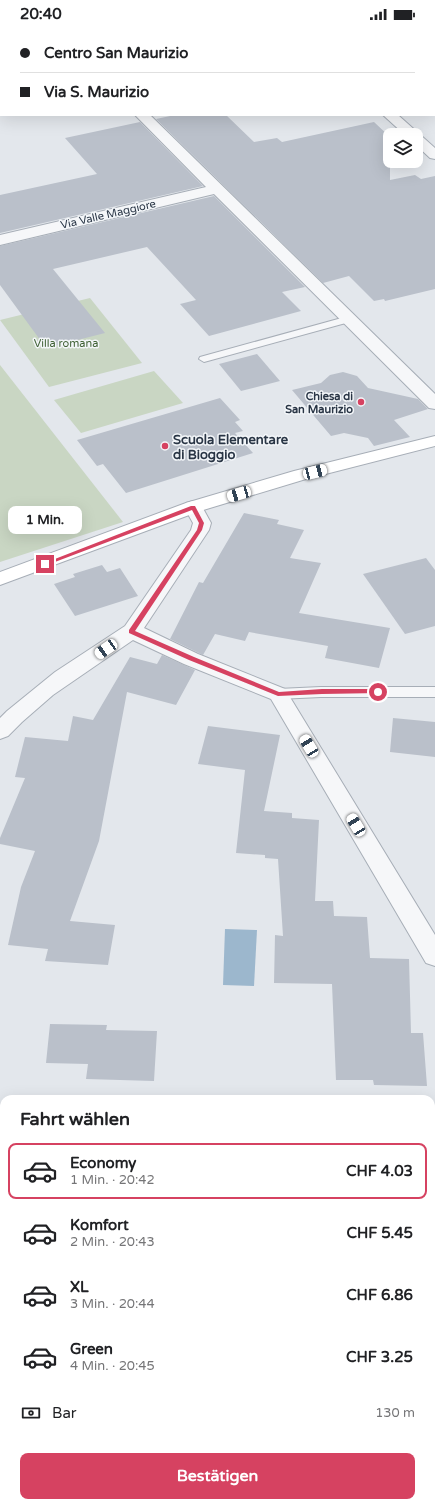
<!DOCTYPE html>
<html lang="de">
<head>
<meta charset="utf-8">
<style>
	body { margin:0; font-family:"Varela Round",sans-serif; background:#f6f6f6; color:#202124; height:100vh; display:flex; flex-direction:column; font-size:15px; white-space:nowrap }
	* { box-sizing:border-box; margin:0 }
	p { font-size:13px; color:#757577 }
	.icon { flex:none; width:22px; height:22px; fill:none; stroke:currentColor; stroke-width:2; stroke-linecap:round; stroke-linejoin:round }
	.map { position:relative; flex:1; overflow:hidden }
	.details { position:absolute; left:0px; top:1067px; width:435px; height:412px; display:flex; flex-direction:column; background:#fff; border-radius:12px 12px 0 0; box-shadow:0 4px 16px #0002 }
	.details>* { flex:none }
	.guide { position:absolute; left:0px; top:0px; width:435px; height:88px; box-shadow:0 4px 16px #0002; display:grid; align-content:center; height:88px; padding:0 20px; background:#fff }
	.fabs { position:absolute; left:383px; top:100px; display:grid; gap:8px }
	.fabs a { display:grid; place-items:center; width:40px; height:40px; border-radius:8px; background:#fff; box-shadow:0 4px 16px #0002; font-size:20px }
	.end { position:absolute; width:18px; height:18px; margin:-9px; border:5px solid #d64261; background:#fff; box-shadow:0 0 0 2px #fff }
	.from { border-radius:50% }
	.bubble { position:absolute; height:28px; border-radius:8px; background:#fff; box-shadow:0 4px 16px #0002; font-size:13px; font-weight:700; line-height:28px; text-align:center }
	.car { position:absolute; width:12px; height:24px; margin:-12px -6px; border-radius:5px; box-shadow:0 0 3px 1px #0007; background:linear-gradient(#fff 24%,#345 0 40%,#fff 0 76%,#345 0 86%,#fff 0) }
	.guide b { display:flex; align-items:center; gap:14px; height:38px; font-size:15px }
	.guide b+b { border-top:1px solid #e0e0e0 }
	.guide i { width:10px; height:10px; background:#202124 }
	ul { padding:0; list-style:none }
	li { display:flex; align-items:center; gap:12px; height:56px; margin:0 8px 6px; padding:0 12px; border:2px solid transparent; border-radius:8px }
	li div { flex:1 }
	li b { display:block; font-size:15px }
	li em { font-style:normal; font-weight:700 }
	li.current { border-color:#d64261 }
	li>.icon { width:36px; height:36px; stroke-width:1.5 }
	h2 { padding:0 20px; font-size:18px; line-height:48px }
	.pay { display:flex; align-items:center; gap:10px; height:44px; padding:0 20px; font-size:15px }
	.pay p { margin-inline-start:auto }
	.button { display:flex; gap:8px; margin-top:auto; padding:8px 20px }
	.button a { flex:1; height:46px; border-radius:8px; background:#d64261; color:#fff; font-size:16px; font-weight:700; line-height:46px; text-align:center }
	.status { display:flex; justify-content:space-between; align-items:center; height:28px; padding:0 20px; background:#fff; direction:ltr }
	.status svg { height:11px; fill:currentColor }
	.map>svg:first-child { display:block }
	.green { fill:#c9d6c3 }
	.water { fill:#9cb7cd }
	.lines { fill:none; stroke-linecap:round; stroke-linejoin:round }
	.stream { fill:#9cb7cd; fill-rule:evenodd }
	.building { fill:#bac0ca }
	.lane-casing { stroke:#a7aeb7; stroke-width:2 }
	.street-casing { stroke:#a7aeb7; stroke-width:2 }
	.secondary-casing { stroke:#a7aeb7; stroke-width:2 }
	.lane { fill:#f6f7f9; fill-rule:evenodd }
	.street { fill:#f6f7f9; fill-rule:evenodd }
	.secondary { fill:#fff; fill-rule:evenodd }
	.route { fill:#d64261 }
	.poi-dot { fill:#d64261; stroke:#f3f6f9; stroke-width:1.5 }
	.labels { text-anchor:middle; stroke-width:3; stroke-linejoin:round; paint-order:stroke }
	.far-street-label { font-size:11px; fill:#293545; stroke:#f3f6f9 }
	.far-park-label { font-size:11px; fill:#416236; stroke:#f3f6f9 }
	.far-poi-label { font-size:11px; font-weight:bold; fill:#293545; stroke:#f3f6f9; text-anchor:end }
	.poi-label { font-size:13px; font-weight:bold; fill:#293545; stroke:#f3f6f9; text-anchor:start }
</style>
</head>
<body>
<div class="status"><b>20:40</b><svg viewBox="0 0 49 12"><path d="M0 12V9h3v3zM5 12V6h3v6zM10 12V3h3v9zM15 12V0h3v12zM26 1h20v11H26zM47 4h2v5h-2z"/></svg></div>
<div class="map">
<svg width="435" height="1479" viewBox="0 0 435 1479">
	<rect width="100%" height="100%" fill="#e3e7ec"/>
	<g class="green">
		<path d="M 0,0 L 218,0 L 1,1 L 0,18 Z"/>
		<path d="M 90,270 L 142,335 L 49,359 L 0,292 Z"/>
		<path d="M 0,337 L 123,494 L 0,534 Z"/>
		<path d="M 154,343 L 183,375 L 81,405 L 54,372 Z"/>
	</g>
	<path class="water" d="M 225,901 L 257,902 L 254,958 L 223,957 Z"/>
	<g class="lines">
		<rect class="stream" x="434" y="61" width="1" height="4"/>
	</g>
	<g class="building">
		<path d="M 175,87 L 226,87 L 254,114 L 277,110 L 282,114 L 374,94 L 390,109 L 390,152 L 415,147 L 421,151 L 435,148 L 435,261 L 385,273 L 384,271 L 374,273 L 349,248 L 323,255 L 156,91 Z"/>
		<path d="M 140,94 L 203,158 L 0,205 L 0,167 L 97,146 L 65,110 Z"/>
		<path d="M 214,168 L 305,259 L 282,264 L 301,283 L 209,308 L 180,276 L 196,272 L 147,219 L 53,241 L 105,305 L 46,320 L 0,257 L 0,218 Z"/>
		<path d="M 257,326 L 280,353 L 241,363 L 219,336 Z"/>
		<path d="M 343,344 L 357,348 L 368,360 L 418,371 L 428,381 L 394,392 L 410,409 L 374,418 L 368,410 L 344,405 L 331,408 L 292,362 L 321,355 L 330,347 Z"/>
		<path d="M 220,370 L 240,392 L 235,394 L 243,403 L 235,405 L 253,425 L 126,465 L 103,436 L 97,438 L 77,412 Z"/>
		<path d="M 244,485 L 279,492 L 277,496 L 304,502 L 290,530 L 321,535 L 299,585 L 390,600 L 379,640 L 325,630 L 328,618 L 249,604 L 245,613 L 215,606 L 203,627 L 170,611 L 199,554 L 203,555 Z"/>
		<path d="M 426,530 L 435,542 L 435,598 L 405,606 L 363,546 Z"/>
		<path d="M 102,537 L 107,544 L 120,540 L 138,568 L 75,588 L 54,556 L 75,549 L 73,546 Z"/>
		<path d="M 162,627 L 195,642 L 176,677 L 127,664 L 99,813 L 70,893 L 115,897 L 108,937 L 45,933 L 48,921 L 8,917 L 21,859 L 35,823 L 0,816 L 0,810 L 25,750 L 15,749 L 25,709 L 68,713 L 73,688 L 93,692 L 130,629 L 157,636 Z"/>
		<path d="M 393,690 L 435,694 L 435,729 L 390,724 Z"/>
		<path d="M 208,698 L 280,707 L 264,783 L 292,785 L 292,790 L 319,792 L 315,873 L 333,873 L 334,888 L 367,889 L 370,930 L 409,931 L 411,1005 L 423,1005 L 427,1058 L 374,1057 L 373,1052 L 336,1052 L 332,956 L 274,955 L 275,907 L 283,908 L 278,831 L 265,830 L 265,827 L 236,825 L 245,742 L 198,736 Z"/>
		<path d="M 50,996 L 107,997 L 106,1002 L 157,1003 L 154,1053 L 86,1051 L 88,1036 L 46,1035 Z"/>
	</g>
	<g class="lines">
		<defs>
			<g id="lane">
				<path d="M 349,288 L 353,289 L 354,291 L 353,293 L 204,334 L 199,331 L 200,329 Z"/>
				<path d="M 321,659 L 435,659 L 435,669 L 321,669 L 278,671 L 273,669 L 271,666 L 273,663 L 278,661 Z"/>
			</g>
			<g id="street">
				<path d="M 0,56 L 1,56 L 0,65 Z"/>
				<path d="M 135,87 L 150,87 L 435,366 L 435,381 L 429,380 L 214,166 L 0,217 L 0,207 L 206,159 Z"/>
				<path d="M 383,87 L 398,87 L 435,120 L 435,131 L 430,130 L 416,117 L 416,107 L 405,107 Z"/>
				<path d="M 193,473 L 200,475 L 211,495 L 209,502 L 144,600 L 198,626 L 285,661 L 435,907 L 435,938 L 426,935 L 271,671 L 184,636 L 133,612 L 53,667 L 22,694 L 8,708 L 0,711 L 0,690 L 7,683 L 55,644 L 125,598 L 191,502 L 193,495 L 184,479 L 186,475 Z"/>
				<path d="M 0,1093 L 4,1095 L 4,1129 L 0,1128 Z"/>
				<path d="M 126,1475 L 158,1475 L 160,1479 L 128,1479 Z"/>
			</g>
			<g id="secondary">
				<path d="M 435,408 L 435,418 L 306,451 L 200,483 L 0,557 L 0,544 L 186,475 L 294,443 Z"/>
				<path d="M 435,1299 L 435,1329 L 431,1330 L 431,1300 Z"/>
				<path d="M 159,1475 L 195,1475 L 193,1479 L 157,1479 Z"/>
			</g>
		</defs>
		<use href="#lane" class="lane-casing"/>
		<use href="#street" class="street-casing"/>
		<use href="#secondary" class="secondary-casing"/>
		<use href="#lane" class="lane"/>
		<use href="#street" class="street"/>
		<use href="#secondary" class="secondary"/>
	</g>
	<path class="route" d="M 191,478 L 195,478 L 204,495 L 202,502 L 135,603 L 194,629 L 279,664 L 322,661 L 378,661 L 381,664 L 380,665 L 322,666 L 278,668 L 189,632 L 129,605 L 129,602 L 197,502 L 199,495 L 192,482 L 47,537 L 42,536 Z"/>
	<g class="poi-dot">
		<circle cx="361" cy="374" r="4"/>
		<circle cx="165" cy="418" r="4"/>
	</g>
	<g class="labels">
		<g class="far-street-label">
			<text transform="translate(108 186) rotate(-13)" y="4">Via Valle Maggiore</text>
		</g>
		<g class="far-park-label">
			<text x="66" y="319">Villa romana</text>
		</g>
		<g class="far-poi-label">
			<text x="353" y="372">Chiesa di<tspan x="353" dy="13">San Maurizio</tspan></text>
		</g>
		<g class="poi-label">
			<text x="173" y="416">Scuola Elementare<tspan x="173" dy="15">di Bioggio</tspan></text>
		</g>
	</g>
</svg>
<div class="fabs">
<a><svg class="icon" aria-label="layers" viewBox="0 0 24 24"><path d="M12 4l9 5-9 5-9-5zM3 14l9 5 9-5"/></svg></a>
</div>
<i class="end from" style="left:378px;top:664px"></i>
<i class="end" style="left:45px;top:536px"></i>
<div class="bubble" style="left:8px;top:478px;width:74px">1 Min.</div>
<i class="car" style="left:315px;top:444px;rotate:76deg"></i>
<i class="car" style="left:239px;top:466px;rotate:254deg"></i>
<i class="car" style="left:106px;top:621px;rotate:236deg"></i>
<i class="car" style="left:309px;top:718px;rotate:329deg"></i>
<i class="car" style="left:356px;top:797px;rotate:329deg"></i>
<div class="guide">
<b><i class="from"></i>Centro San Maurizio</b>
<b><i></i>Via S. Maurizio</b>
</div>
<section class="details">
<h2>Fahrt wählen</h2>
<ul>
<li class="current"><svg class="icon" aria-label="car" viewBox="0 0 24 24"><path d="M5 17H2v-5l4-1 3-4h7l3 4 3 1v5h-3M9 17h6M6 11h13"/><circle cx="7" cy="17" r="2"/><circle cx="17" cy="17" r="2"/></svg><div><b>Economy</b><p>1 Min. · 20:42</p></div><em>CHF 4.03</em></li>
<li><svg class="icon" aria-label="car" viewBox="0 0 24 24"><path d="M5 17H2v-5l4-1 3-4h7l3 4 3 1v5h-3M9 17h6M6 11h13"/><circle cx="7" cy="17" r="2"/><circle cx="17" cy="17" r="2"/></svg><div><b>Komfort</b><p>2 Min. · 20:43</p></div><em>CHF 5.45</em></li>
<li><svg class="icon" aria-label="car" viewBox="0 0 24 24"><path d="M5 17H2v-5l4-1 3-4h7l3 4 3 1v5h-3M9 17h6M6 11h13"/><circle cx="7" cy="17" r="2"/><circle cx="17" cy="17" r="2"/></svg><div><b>XL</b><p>3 Min. · 20:44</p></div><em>CHF 6.86</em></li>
<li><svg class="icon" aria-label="car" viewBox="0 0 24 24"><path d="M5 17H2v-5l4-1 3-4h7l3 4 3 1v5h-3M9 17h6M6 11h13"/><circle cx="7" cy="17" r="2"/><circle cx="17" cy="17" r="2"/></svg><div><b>Green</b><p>4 Min. · 20:45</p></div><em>CHF 3.25</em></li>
</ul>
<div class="pay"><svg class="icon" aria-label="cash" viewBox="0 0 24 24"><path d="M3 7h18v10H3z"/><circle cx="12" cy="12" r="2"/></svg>Bar<p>130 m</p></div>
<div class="button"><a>Bestätigen</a></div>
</section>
</div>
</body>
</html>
